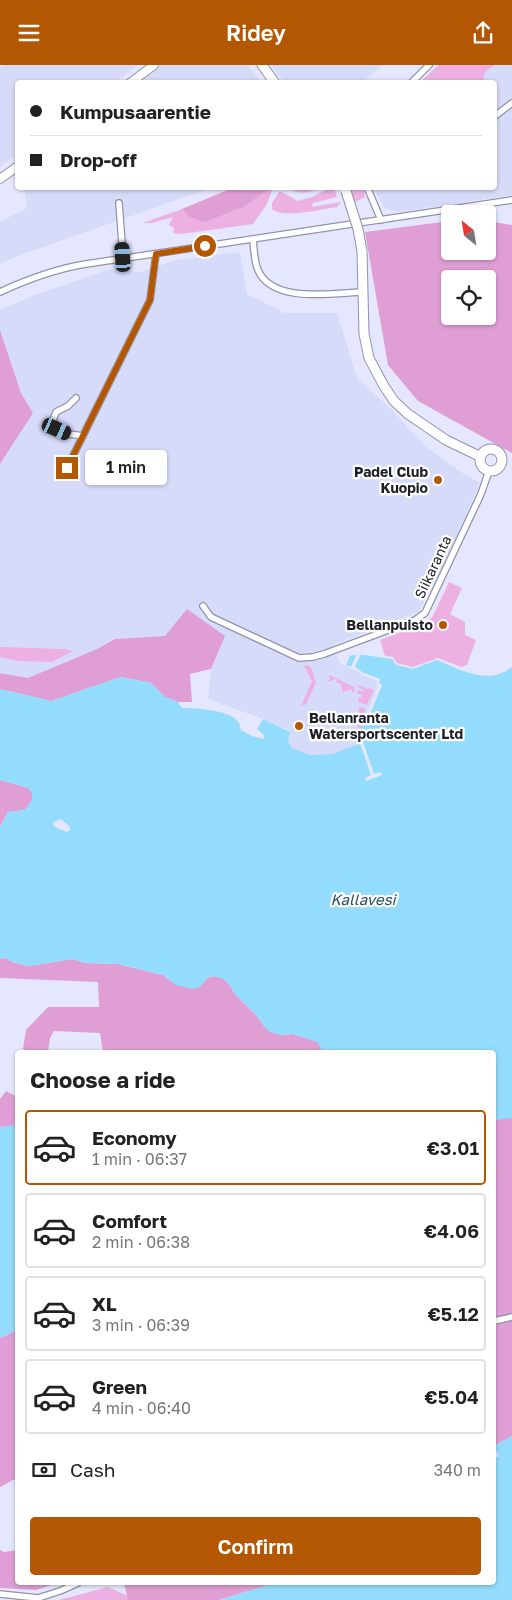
<!DOCTYPE html>
<html lang="en">
<head>
<meta charset="utf-8">
<style>
	body { margin:0; font-family:"Golos Text",sans-serif; background:#f6f6f6; color:#222; height:100vh; display:flex; flex-direction:column; font-size:19px; white-space:nowrap }
	* { box-sizing:border-box; margin:0 }
	p { font-size:16px; color:#767676 }
	.icon { flex:none; width:28px; height:28px; fill:none; stroke:currentColor; stroke-width:2; stroke-linecap:round; stroke-linejoin:round }
	.map { position:relative; flex:1; overflow:hidden }
	.sheet { position:absolute; left:15px; top:985px; width:481px; height:535px; display:flex; flex-direction:column; background:#fff; border-radius:5px; box-shadow:0 1px 4px #0004 }
	.sheet>* { flex:none }
	.guide { position:absolute; left:15px; top:15px; width:482px; height:110px; border-radius:5px; box-shadow:0 1px 4px #0004; display:grid; align-content:center; height:110px; padding:0 15px; background:#fff }
	.needle { width:32px; rotate:330deg }
	.controls { position:absolute; left:441px; top:140px; display:grid; gap:10px }
	.controls a { display:grid; place-items:center; width:55px; height:55px; border-radius:5px; background:#fff; box-shadow:0 1px 4px #0004; font-size:25px }
	.end { position:absolute; width:22px; height:22px; margin:-11px; border:6px solid #b45703; background:#fff; box-shadow:0 0 0 2px #fff }
	.from { border-radius:50% }
	.bubble { position:absolute; height:35px; border-radius:5px; background:#fff; box-shadow:0 1px 4px #0004; font-size:16px; font-weight:600; line-height:35px; text-align:center }
	.car { position:absolute; width:15px; height:30px; margin:-15px -8px; border-radius:6px; box-shadow:0 0 4px 1px #0007; background:linear-gradient(#222 24%,#8ab4d8 0 40%,#222 0 76%,#8ab4d8 0 86%,#222 0) }
	.guide b { display:flex; align-items:center; gap:18px; height:48px; font-size:19px }
	.guide b+b { border-top:1px solid #e0e0e0 }
	.guide i { width:12px; height:12px; background:#222 }
	ul { padding:0; list-style:none }
	li { display:flex; align-items:center; gap:15px; height:75px; margin:0 10px 8px; padding:0 5px; border:2px solid #e0e0e0; border-radius:5px }
	li div { flex:1 }
	li b { display:block; font-size:19px }
	li em { font-style:normal; font-weight:600 }
	li.on { border-color:#b45703 }
	li>.icon { width:45px; height:45px; stroke-width:1.5 }
	h2 { padding:0 15px; font-size:22px; line-height:60px }
	.pay { display:flex; align-items:center; gap:12px; height:55px; padding:0 15px; font-size:19px }
	.pay p { margin-inline-start:auto }
	.cta { display:flex; gap:10px; margin-top:auto; padding:10px 15px }
	.cta a { flex:1; height:58px; border-radius:5px; background:#b45703; color:#fff; font-size:20px; font-weight:600; line-height:58px; text-align:center }
	header { display:flex; justify-content:space-between; align-items:center; height:65px; padding:0 15px; background:#b45703; color:#fff; font-size:22px; font-weight:600 }
	.map>svg:first-child { display:block }
	.built { fill:#d7dbfa }
	.green { fill:#ecb1e2 }
	.forest { fill:#df9ed4; fill-rule:evenodd }
	.water { fill:#94dcfb; fill-rule:evenodd }
	.pier { fill:#e4e7ff }
	.lines { fill:none; stroke-linecap:round; stroke-linejoin:round }
	.minor-casing { stroke:#9193aa; stroke-width:8 }
	.tertiary-casing { stroke:#9193aa; stroke-width:10 }
	.secondary-casing { stroke:#9193aa; stroke-width:11 }
	.minor { stroke:#fff; stroke-width:5.5 }
	.tertiary { stroke:#fff; stroke-width:8 }
	.secondary { stroke:#fff; stroke-width:9 }
	.secondary-bridge-casing { stroke:#9193aa; stroke-width:11; stroke-linecap:butt }
	.secondary-bridge { stroke:#fff; stroke-width:9 }
	.route { stroke:#b45703; stroke-width:6 }
	.poi-dot { fill:#b45703; stroke:#fff; stroke-width:2 }
	.labels { text-anchor:middle; stroke-width:4.5; stroke-linejoin:round; paint-order:stroke }
	.poi-label { font-size:14px; font-weight:bold; fill:#1e1f28; stroke:#fff; text-anchor:end }
	.street-label { font-size:14px; fill:#1e1f28; stroke:#fff }
	.water-label { font-size:15px; font-style:italic; fill:#264f60; stroke:#fff }
</style>
</head>
<body>
<header><svg class="icon" aria-label="menu" viewBox="0 0 24 24"><path d="M4 6h16M4 12h16M4 18h16"/></svg>Ridey<svg class="icon" aria-label="share" viewBox="0 0 24 24"><path d="M12 15V3M7 8l5-5 5 5M5 13v7h14v-7"/></svg></header>
<div class="map">
<svg width="512" height="1535" viewBox="0 0 512 1535">
	<rect width="100%" height="100%" fill="#e4e7ff"/>
	<g class="built">
		<path d="M 4,0 L 138,0 L 115,17 L 18,18 L 17,89 L 0,102 L 0,3 Z"/>
		<path d="M 161,0 L 248,0 L 261,17 L 137,17 Z"/>
		<path d="M 271,0 L 383,0 L 360,18 L 284,17 Z"/>
		<path d="M 437,0 L 512,0 L 512,130 L 398,147 L 384,142 L 373,123 L 495,122 L 495,18 L 423,17 Z"/>
		<path d="M 24,123 L 211,123 L 20,190 L 0,199 L 0,157 L 27,143 Z"/>
		<path d="M 240,187 L 247,229 L 285,248 L 337,248 L 357,313 L 391,344 L 425,381 L 465,410 L 480,418 L 442,503 L 419,547 L 333,580 L 338,595 L 343,600 L 380,615 L 382,620 L 363,677 L 333,689 L 309,690 L 291,683 L 288,677 L 290,666 L 263,654 L 208,634 L 211,604 L 224,572 L 165,571 L 115,574 L 97,584 L 28,613 L 0,608 L 0,399 L 33,348 L 21,328 L 0,265 L 0,245 L 35,230 L 110,204 L 141,207 L 176,195 Z"/>
	</g>
	<g class="green">
		<path d="M 439,0 L 495,0 L 486,6 L 483,13 L 486,17 L 420,17 Z"/>
		<path d="M 331,122 L 334,123 L 337,132 L 313,138 L 312,142 L 341,137 L 337,142 C 321,144 284,154 272,144 L 272,138 L 280,126 L 298,136 L 312,132 Z"/>
		<path d="M 269,123 L 273,123 L 267,139 L 253,159 L 181,169 L 173,168 L 174,163 L 169,160 L 173,152 L 152,158 L 143,158 L 182,144 L 189,152 Z"/>
		<path d="M 288,123 L 321,123 C 310,128 298,130 288,123 Z"/>
		<path d="M 349,123 L 363,123 L 365,132 L 355,137 Z"/>
		<path d="M 449,517 L 462,523 L 450,549 L 465,557 L 465,570 L 476,575 L 467,600 L 461,602 L 438,593 L 413,602 L 397,598 L 393,592 L 385,591 L 380,575 L 426,558 L 433,551 Z"/>
		<path d="M 0,582 L 65,584 L 73,586 L 52,597 L 18,596 L 0,592 Z"/>
		<path d="M 308,600 L 309,602 L 311,602 L 316,618 L 306,639 L 301,641 L 312,616 L 304,601 Z"/>
		<path d="M 329,610 L 354,622 L 354,627 L 352,627 L 351,624 L 343,627 L 340,618 L 337,618 L 336,614 L 327,617 L 327,616 L 330,614 Z"/>
		<path d="M 358,620 L 368,624 L 369,623 L 374,625 L 367,640 L 358,637 L 358,633 L 361,634 L 362,630 L 357,628 L 358,625 L 364,627 L 364,625 L 358,622 Z"/>
		<path d="M 359,642 L 366,644 L 362,655 L 363,677 L 356,657 L 358,656 Z"/>
		<path d="M 108,1522 L 137,1535 L 59,1535 Z"/>
	</g>
	<g class="forest">
		<path d="M 235,122 L 270,123 L 245,141 L 205,157 L 189,152 L 182,144 Z"/>
		<path d="M 450,156 L 450,186 L 488,186 L 488,156 L 512,160 L 512,388 L 418,336 L 388,300 L 365,167 ZM 450,214 L 488,214 L 488,251 L 450,251 Z"/>
		<path d="M 0,265 L 21,328 L 33,348 L 0,399 Z"/>
		<path d="M 187,544 L 225,571 L 211,604 L 190,609 L 192,637 L 178,637 L 165,632 L 151,618 L 121,612 L 51,636 L 0,624 L 0,608 L 28,613 L 97,584 L 115,574 L 165,571 Z"/>
		<path d="M 0,715 L 29,723 L 32,728 L 32,735 L 25,745 L 8,747 L 0,762 Z"/>
		<path d="M 6,893 L 12,897 L 29,901 L 73,894 L 85,898 L 118,899 L 163,910 L 176,920 L 200,922 L 206,914 L 213,911 L 222,913 L 230,920 L 234,928 L 257,951 L 264,961 L 281,970 L 293,969 L 318,977 L 323,987 L 103,987 L 100,968 L 54,966 L 50,973 L 48,987 L 30,987 L 23,984 L 26,965 L 48,942 L 99,942 L 98,917 L 0,913 L 0,894 Z"/>
		<path d="M 6,1026 L 17,1032 L 17,1061 L 0,1062 L 0,1034 Z"/>
		<path d="M 512,1052 L 512,1371 L 494,1381 L 494,1055 Z"/>
		<path d="M 17,1265 L 17,1413 L 0,1422 L 0,1273 Z"/>
		<path d="M 0,1485 L 4,1487 L 17,1485 L 18,1518 L 58,1518 L 36,1525 L 0,1523 Z"/>
		<path d="M 124,1518 L 275,1518 L 219,1535 L 128,1535 Z"/>
	</g>
	<g class="water">
		<path d="M 358,589 L 392,594 L 396,600 L 413,604 L 437,595 C 461,605 489,621 512,602 L 512,1053 L 494,1055 L 494,988 L 323,987 L 317,977 L 293,969 L 280,970 L 270,967 L 264,961 L 257,951 L 234,928 L 230,920 L 222,913 L 212,911 L 206,914 L 200,922 L 192,924 L 176,920 L 163,910 L 118,899 L 85,898 L 73,894 L 29,901 L 12,897 L 6,893 L 0,894 L 0,762 L 8,747 L 25,745 L 32,735 L 32,728 L 28,723 L 0,715 L 0,624 L 51,636 L 121,612 L 151,618 L 165,632 L 178,637 L 182,643 C 196,643 232,645 239,658 C 240,660 240,663 241,665 L 252,671 L 263,674 L 265,671 L 257,664 L 263,654 L 290,667 L 288,677 L 292,683 L 309,690 L 333,689 L 363,677 L 361,662 L 363,655 L 366,657 L 381,620 L 379,618 L 380,614 L 363,608 L 355,602 L 346,600 L 350,591 ZM 61,754 L 70,762 L 70,765 L 67,767 L 55,762 L 53,759 L 54,757 Z"/>
		<path d="M 15,1060 L 18,1061 L 17,1265 L 0,1273 L 0,1062 Z"/>
		<path d="M 512,1371 L 512,1535 L 220,1535 L 275,1518 L 494,1518 L 494,1394 L 499,1391 L 494,1381 Z"/>
	</g>
	<g class="pier">
		<path d="M 358,586 L 393,592 L 392,594 L 361,589 L 355,602 L 363,608 L 380,614 L 379,618 L 382,620 L 367,657 L 363,655 L 363,653 L 365,654 L 378,621 L 377,616 L 362,610 L 356,605 L 350,604 Z"/>
		<path d="M 363,677 L 374,709 L 381,707 L 382,710 L 366,716 L 365,713 L 371,710 L 360,678 Z"/>
	</g>
	<g class="lines">
		<defs>
			<g id="minor">
				<path d="M 411,18 L 429,0"/>
				<path d="M 495,51 L 512,38"/>
				<path d="M 367,122 L 381,155"/>
				<path d="M 119,138 L 123,192"/>
				<path d="M 253,174 C 254,184 254,196 258,205 C 272,239 334,228 363,227"/>
				<path d="M 0,227 C 28,214 55,204 86,199 L 512,135"/>
				<path d="M 76,333 L 68,341 L 56,347 L 53,355 L 57,364 L 69,369 L 83,371"/>
				<path d="M 67,403 L 150,235 L 156,189"/>
				<path d="M 203,541 L 211,552 L 299,593 L 313,592 L 324,589 L 415,555 L 425,548 L 481,429 L 489,406"/>
				<path d="M 494,1256 L 512,1252"/>
				<path d="M 0,1529 L 38,1533 L 60,1526 L 78,1518"/>
			</g>
			<g id="tertiary">
				<path d="M 130,18 L 154,0"/>
				<path d="M 0,114 L 18,101"/>
			</g>
			<g id="secondary">
				<path d="M 262,0 L 275,18"/>
				<path d="M 362,186 L 364,269 L 369,293 L 384,321 L 394,336 L 408,349 L 446,375 L 481,392"/>
				<circle cx="491" cy="395" r="11"/>
			</g>
		</defs>
		<use href="#minor" class="minor-casing"/>
		<use href="#tertiary" class="tertiary-casing"/>
		<use href="#secondary" class="secondary-casing"/>
		<use href="#minor" class="minor"/>
		<use href="#tertiary" class="tertiary"/>
		<use href="#secondary" class="secondary"/>
		<defs>
			<path id="secondary-bridge" d="M 346,126 L 358,164 L 362,186"/>
		</defs>
		<use href="#secondary-bridge" class="secondary-bridge-casing"/>
		<use href="#secondary-bridge" class="secondary-bridge"/>
	</g>
	<g class="lines">
		<path class="route" d="M 67,403 L 150,235 L 156,189 L 205,181"/>
	</g>
	<g class="poi-dot">
		<circle cx="438" cy="415" r="5"/>
		<circle cx="443" cy="560" r="5"/>
		<circle cx="299" cy="661" r="5"/>
	</g>
	<g class="labels">
		<g class="poi-label">
			<text x="428" y="412">Padel Club<tspan x="428" dy="16">Kuopio</tspan></text>
			<text x="433" y="565">Bellanpuisto</text>
			<text x="309" y="658" text-anchor="start">Bellanranta<tspan x="309" dy="16">Watersportscenter Ltd</tspan></text>
		</g>
		<g class="street-label">
			<text transform="translate(433 502) rotate(-65)" y="5">Siikaranta</text>
		</g>
		<g class="water-label">
			<text x="363" y="840">Kallavesi</text>
		</g>
	</g>
</svg>
<div class="controls">
<a><svg class="needle" viewBox="-14 -14 28 28"><path d="M0-13l5 13h-10z" fill="#e53935"/><path d="M0 13l5-13h-10z" fill="#767676"/></svg></a>
<a><svg class="icon" aria-label="locate" viewBox="0 0 24 24"><circle cx="12" cy="12" r="6"/><path d="M12 2v4M12 18v4M2 12h4M18 12h4"/></svg></a>
</div>
<i class="end from" style="left:205px;top:181px"></i>
<i class="end" style="left:67px;top:403px"></i>
<div class="bubble" style="left:85px;top:385px;width:82px">1 min</div>
<i class="car" style="left:123px;top:192px;rotate:356deg"></i>
<i class="car" style="left:57px;top:364px;rotate:114deg"></i>
<div class="guide">
<b><i class="from"></i>Kumpusaarentie</b>
<b><i></i>Drop-off</b>
</div>
<section class="sheet">
<h2>Choose a ride</h2>
<ul>
<li class="on"><svg class="icon" aria-label="car" viewBox="0 0 24 24"><path d="M5 17H2v-5l4-1 3-4h7l3 4 3 1v5h-3M9 17h6M6 11h13"/><circle cx="7" cy="17" r="2"/><circle cx="17" cy="17" r="2"/></svg><div><b>Economy</b><p>1 min · 06:37</p></div><em>€3.01</em></li>
<li><svg class="icon" aria-label="car" viewBox="0 0 24 24"><path d="M5 17H2v-5l4-1 3-4h7l3 4 3 1v5h-3M9 17h6M6 11h13"/><circle cx="7" cy="17" r="2"/><circle cx="17" cy="17" r="2"/></svg><div><b>Comfort</b><p>2 min · 06:38</p></div><em>€4.06</em></li>
<li><svg class="icon" aria-label="car" viewBox="0 0 24 24"><path d="M5 17H2v-5l4-1 3-4h7l3 4 3 1v5h-3M9 17h6M6 11h13"/><circle cx="7" cy="17" r="2"/><circle cx="17" cy="17" r="2"/></svg><div><b>XL</b><p>3 min · 06:39</p></div><em>€5.12</em></li>
<li><svg class="icon" aria-label="car" viewBox="0 0 24 24"><path d="M5 17H2v-5l4-1 3-4h7l3 4 3 1v5h-3M9 17h6M6 11h13"/><circle cx="7" cy="17" r="2"/><circle cx="17" cy="17" r="2"/></svg><div><b>Green</b><p>4 min · 06:40</p></div><em>€5.04</em></li>
</ul>
<div class="pay"><svg class="icon" aria-label="cash" viewBox="0 0 24 24"><path d="M3 7h18v10H3z"/><circle cx="12" cy="12" r="2"/></svg>Cash<p>340 m</p></div>
<div class="cta"><a>Confirm</a></div>
</section>
</div>
</body>
</html>
